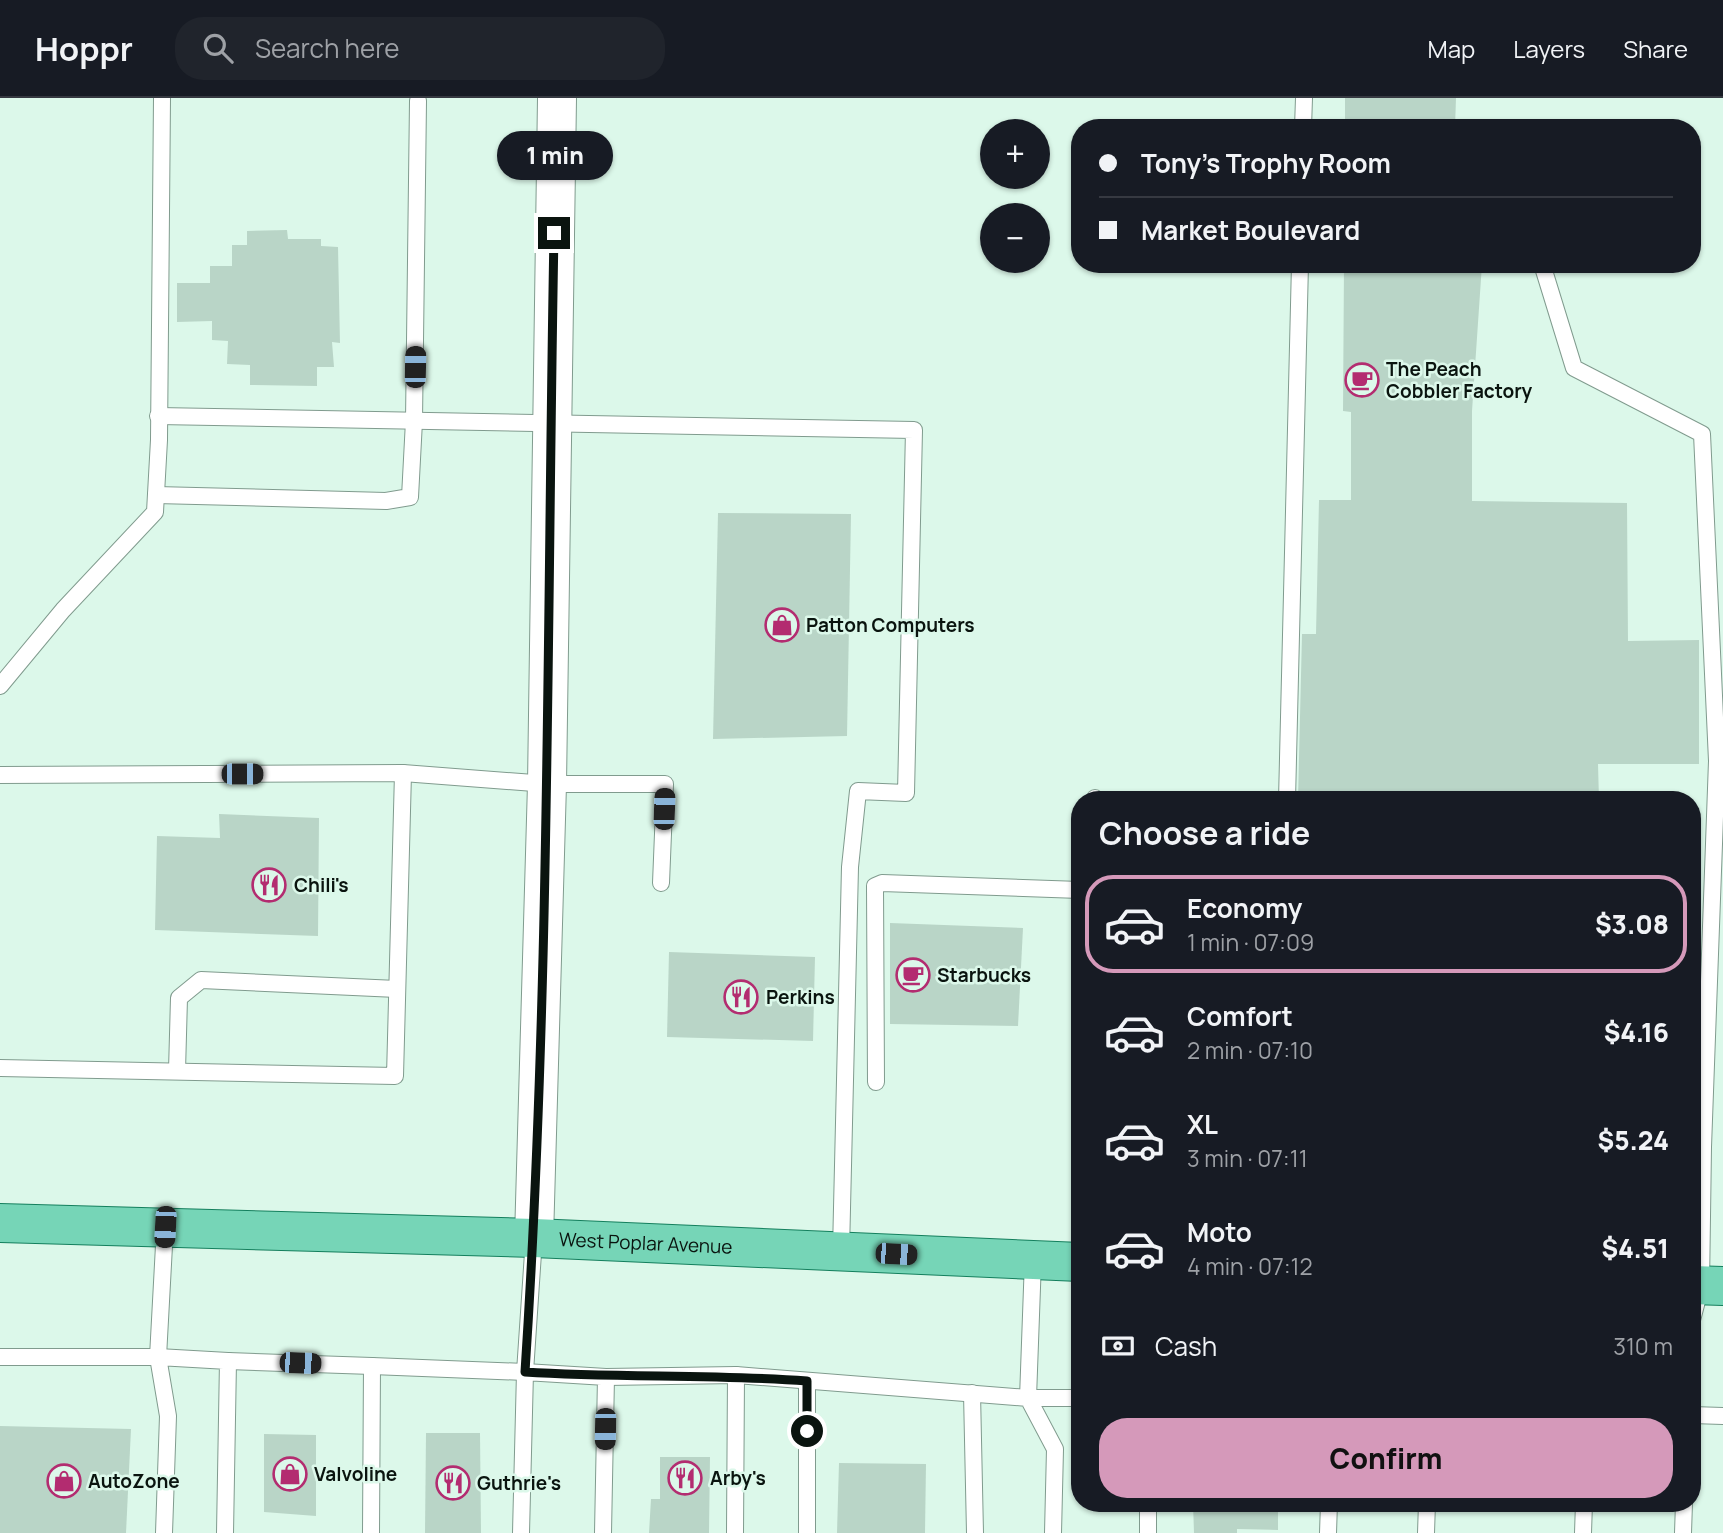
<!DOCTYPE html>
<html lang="en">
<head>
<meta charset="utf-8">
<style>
	body { margin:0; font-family:Manrope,sans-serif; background:#20242c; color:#f1f3f6; height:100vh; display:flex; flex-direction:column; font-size:26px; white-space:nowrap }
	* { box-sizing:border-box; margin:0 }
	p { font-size:23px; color:#9ea1a6 }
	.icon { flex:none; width:38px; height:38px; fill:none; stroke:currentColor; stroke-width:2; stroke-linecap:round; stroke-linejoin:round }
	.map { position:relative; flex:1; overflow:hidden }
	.sheet { position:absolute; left:1071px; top:693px; width:630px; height:721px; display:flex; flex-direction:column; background:#171b24; border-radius:28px; box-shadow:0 2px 5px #0004 }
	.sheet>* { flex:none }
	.banner { position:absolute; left:1071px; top:21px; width:630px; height:154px; border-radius:28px; box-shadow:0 2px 5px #0004; display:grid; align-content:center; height:154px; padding:0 28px; background:#171b24 }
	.controls { position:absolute; left:980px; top:21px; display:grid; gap:14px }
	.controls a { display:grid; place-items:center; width:70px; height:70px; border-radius:50%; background:#171b24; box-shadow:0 2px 5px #0004; font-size:35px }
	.end { position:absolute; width:32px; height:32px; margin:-16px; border:9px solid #0a140f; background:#fff; box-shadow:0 0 0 4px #fff }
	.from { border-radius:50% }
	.bubble { position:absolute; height:49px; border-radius:24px; background:#171b24; box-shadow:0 2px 5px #0004; font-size:23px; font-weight:800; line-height:49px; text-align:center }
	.car { position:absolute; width:21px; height:42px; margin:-21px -10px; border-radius:9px; box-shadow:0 0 5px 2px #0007; background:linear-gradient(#222 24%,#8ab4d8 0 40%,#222 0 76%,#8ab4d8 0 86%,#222 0) }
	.banner b { display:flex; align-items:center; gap:24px; height:66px; font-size:26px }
	.banner b+b { border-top:2px solid #363941 }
	.banner i { width:18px; height:18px; background:#f1f3f6 }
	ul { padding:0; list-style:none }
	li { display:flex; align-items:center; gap:21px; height:98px; margin:0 14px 10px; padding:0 14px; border:4px solid transparent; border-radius:28px }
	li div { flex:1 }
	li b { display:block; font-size:26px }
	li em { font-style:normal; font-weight:800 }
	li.on { border-color:#d599ba }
	li>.icon { width:63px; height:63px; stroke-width:1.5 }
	h2 { padding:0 28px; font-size:32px; line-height:84px }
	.pay { display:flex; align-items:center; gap:18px; height:77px; padding:0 28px; font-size:26px }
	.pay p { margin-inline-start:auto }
	.cta { display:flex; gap:14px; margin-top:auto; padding:14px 28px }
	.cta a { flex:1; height:80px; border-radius:28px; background:#d599ba; color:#111; font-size:28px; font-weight:800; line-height:80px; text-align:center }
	header { display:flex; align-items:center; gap:42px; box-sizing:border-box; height:98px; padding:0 35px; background:#171b24; border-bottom:2px solid #363941 }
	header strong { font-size:33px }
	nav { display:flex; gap:38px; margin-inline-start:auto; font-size:24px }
	.search { width:490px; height:63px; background:#20242c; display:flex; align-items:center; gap:18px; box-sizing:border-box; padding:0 24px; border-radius:28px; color:#9ea1a6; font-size:26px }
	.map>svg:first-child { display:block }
	.building { fill:#b9d5c7 }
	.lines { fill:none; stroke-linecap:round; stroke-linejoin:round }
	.lane-casing { stroke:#809b8e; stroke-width:18 }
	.secondary-casing { stroke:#809b8e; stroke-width:40 }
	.primary-casing { stroke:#147f5d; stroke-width:40 }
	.lane { stroke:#fff; stroke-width:16 }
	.secondary { stroke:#fff; stroke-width:38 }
	.primary { stroke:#76d5b7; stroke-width:38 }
	.route { stroke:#0a140f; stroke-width:9 }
	.labels { text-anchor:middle; stroke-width:5; stroke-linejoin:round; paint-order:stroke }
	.poi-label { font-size:19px; font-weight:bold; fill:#0a140f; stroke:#dcf8ea; text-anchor:start }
	.street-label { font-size:19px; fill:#0a140f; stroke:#dcf8ea }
</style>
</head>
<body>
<header>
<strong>Hoppr</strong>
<div class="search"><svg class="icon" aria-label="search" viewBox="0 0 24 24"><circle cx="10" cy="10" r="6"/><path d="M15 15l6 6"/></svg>Search here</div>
<nav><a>Map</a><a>Layers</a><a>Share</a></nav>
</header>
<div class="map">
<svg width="1723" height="1435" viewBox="0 0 1723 1435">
	<rect width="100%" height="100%" fill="#dcf8ea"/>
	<g class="building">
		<path d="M 1345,0 L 1456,0 L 1455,30 L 1345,30 Z"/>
		<path d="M 287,132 L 288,141 L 321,141 L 321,148 L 338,149 L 340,245 L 332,244 L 334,269 L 317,269 L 317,288 L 250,287 L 250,267 L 227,266 L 228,243 L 212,242 L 212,223 L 177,224 L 177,185 L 210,185 L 210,168 L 232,168 L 232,147 L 247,147 L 247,133 Z"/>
		<path d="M 1344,166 L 1482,166 L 1472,313 L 1472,403 L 1627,405 L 1628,543 L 1699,542 L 1699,666 L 1598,666 L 1599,702 L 1298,702 L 1302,536 L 1316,536 L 1319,402 L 1351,402 L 1351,314 L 1343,313 Z"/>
		<path d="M 718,415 L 851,416 L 847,638 L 713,641 Z"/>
		<path d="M 219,716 L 319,720 L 318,838 L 155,832 L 157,738 L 220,740 Z"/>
		<path d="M 890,825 L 1023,830 L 1018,928 L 890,926 Z"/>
		<path d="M 669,854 L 815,859 L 813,943 L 667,939 Z"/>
		<path d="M 0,1328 L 131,1331 L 126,1435 L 0,1435 Z"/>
		<path d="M 426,1335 L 480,1335 L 481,1435 L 425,1435 Z"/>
		<path d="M 264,1336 L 316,1337 L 316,1418 L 264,1414 Z"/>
		<path d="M 660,1359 L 710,1359 L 709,1435 L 649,1435 L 651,1401 L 660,1401 Z"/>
		<path d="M 839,1365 L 926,1366 L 925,1435 L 837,1435 Z"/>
		<path d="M 1193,1405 L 1278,1405 L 1278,1432 L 1237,1431 L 1237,1435 L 1194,1435 Z"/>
	</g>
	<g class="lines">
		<defs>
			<g id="lane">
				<path d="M 1303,30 L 1304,0"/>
				<path d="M 1542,166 L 1574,270 L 1702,336 L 1717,663 L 1703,1049 L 1701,1188 L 1692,1222"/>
				<path d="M 158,318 L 914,332 L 906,695 L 858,693 L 850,769 L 841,1153"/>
				<path d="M 156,397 L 386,403 L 410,399 L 414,323 L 418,3"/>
				<path d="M 0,588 L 63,512 L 155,414 L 159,342 L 162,0"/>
				<path d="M 0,677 L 403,675 L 547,686 L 665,686 L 661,785"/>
				<path d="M 1095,700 L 1095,702"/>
				<path d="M 1287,702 L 1300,166"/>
				<path d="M 0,970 L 395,978 L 403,675"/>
				<path d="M 177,973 L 179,900 L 201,882 L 397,891"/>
				<path d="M 876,984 L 875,788 L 882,785 L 1080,792"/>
				<path d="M 1033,1162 L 1028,1300 L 1080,1300"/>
				<path d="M 0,1259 L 158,1259 L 165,1129"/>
				<path d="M 228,1263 L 372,1268 L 371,1435"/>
				<path d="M 372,1268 L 525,1274 L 534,1140"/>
				<path d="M 606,1279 L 736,1277 L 1028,1300 L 1055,1351 L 1053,1435"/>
				<path d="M 972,1295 L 975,1435"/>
				<path d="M 1692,1317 L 1723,1318"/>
				<path d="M 1148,1405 L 1148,1435"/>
				<path d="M 164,1435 L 168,1318 L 158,1259 L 228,1263 L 225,1435"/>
				<path d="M 521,1435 L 525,1274 L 606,1279 L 603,1435"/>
				<path d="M 735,1435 L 736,1277"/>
				<path d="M 807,1435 L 807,1283"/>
				<path d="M 1328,1435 L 1329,1405"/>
				<path d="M 1426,1435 L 1427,1405"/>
				<path d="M 1583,1435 L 1584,1405"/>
				<path d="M 1683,1435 L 1684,1405"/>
			</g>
			<path id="secondary" d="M 534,1140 L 547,686 L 557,0"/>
			<g id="primary">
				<path id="s1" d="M 0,1125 L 534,1140 L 1080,1164"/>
				<path d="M 1692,1187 L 1723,1188"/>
			</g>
		</defs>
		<use href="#lane" class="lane-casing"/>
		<use href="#secondary" class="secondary-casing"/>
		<use href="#primary" class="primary-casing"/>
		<use href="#lane" class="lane"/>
		<use href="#secondary" class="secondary"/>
		<use href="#primary" class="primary"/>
	</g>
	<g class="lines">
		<path class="route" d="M 554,135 C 547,515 550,895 525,1274 C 619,1280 713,1276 807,1283 L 807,1333"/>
	</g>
	<defs>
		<symbol id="cafe-ring" viewBox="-11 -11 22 22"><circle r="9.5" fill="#dcf8ea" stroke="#b32c70" stroke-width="1.5"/><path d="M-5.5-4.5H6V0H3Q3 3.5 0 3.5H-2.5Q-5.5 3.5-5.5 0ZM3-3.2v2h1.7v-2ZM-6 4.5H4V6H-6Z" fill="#b32c70"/></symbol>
		<symbol id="shop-ring" viewBox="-11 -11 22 22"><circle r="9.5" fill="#dcf8ea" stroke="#b32c70" stroke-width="1.5"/><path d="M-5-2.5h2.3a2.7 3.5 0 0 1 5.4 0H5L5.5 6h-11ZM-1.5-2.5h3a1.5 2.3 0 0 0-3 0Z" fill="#b32c70"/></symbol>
		<symbol id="restaurant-ring" viewBox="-11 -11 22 22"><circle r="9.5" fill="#dcf8ea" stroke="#b32c70" stroke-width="1.5"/><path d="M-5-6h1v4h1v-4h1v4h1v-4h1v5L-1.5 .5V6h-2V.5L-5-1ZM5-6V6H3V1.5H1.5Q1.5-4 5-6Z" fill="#b32c70"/></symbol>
	</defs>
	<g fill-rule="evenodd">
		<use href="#cafe-ring" x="1343" y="263" width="38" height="38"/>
		<use href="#shop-ring" x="763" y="508" width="38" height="38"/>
		<use href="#restaurant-ring" x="250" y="768" width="38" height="38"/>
		<use href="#cafe-ring" x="894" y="858" width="38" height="38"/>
		<use href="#restaurant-ring" x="722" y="880" width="38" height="38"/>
		<use href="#shop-ring" x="271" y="1357" width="38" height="38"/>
		<use href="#restaurant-ring" x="666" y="1361" width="38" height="38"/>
		<use href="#shop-ring" x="45" y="1364" width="38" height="38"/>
		<use href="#restaurant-ring" x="434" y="1366" width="38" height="38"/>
	</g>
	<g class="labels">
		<g class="poi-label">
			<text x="1386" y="278">The Peach<tspan x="1386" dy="22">Cobbler Factory</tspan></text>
			<text x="806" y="534">Patton Computers</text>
			<text x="294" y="794">Chili's</text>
			<text x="937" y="884">Starbucks</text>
			<text x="766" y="906">Perkins</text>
			<text x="314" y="1383">Valvoline</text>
			<text x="710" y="1387">Arby's</text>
			<text x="88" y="1390">AutoZone</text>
			<text x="477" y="1392">Guthrie's</text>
		</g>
		<g class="street-label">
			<text dy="7" stroke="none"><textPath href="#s1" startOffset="646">West Poplar Avenue</textPath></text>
		</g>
	</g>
</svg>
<div class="controls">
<a>+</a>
<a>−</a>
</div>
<i class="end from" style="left:807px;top:1333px"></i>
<i class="end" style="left:554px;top:135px"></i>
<div class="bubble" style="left:497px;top:33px;width:116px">1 min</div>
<i class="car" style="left:415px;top:269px;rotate:1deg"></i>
<i class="car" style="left:242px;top:676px;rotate:90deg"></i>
<i class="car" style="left:664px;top:711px;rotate:2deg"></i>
<i class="car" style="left:165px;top:1129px;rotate:183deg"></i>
<i class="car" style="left:896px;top:1156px;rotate:93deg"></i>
<i class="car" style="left:300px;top:1265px;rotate:92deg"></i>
<i class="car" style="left:605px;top:1331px;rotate:181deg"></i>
<div class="banner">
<b><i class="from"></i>Tony's Trophy Room</b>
<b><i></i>Market Boulevard</b>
</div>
<section class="sheet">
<h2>Choose a ride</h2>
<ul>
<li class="on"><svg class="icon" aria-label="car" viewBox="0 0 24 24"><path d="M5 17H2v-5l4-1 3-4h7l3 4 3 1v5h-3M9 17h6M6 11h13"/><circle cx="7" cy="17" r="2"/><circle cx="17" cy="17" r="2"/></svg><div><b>Economy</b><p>1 min · 07:09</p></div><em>$3.08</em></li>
<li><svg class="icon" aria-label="car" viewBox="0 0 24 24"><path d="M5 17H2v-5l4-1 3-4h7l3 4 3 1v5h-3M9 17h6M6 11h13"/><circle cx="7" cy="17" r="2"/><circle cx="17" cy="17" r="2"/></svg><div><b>Comfort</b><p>2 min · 07:10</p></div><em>$4.16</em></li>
<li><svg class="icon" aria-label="car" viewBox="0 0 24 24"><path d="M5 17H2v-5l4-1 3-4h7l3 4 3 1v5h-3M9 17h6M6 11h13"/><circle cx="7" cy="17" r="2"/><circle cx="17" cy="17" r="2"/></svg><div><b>XL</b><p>3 min · 07:11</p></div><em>$5.24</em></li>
<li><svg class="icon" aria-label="car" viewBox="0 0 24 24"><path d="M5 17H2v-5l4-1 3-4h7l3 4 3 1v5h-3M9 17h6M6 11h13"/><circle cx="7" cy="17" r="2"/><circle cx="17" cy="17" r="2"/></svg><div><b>Moto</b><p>4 min · 07:12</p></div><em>$4.51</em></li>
</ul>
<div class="pay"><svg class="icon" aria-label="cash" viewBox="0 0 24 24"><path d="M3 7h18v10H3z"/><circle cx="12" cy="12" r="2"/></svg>Cash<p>310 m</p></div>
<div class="cta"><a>Confirm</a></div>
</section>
</div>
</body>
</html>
